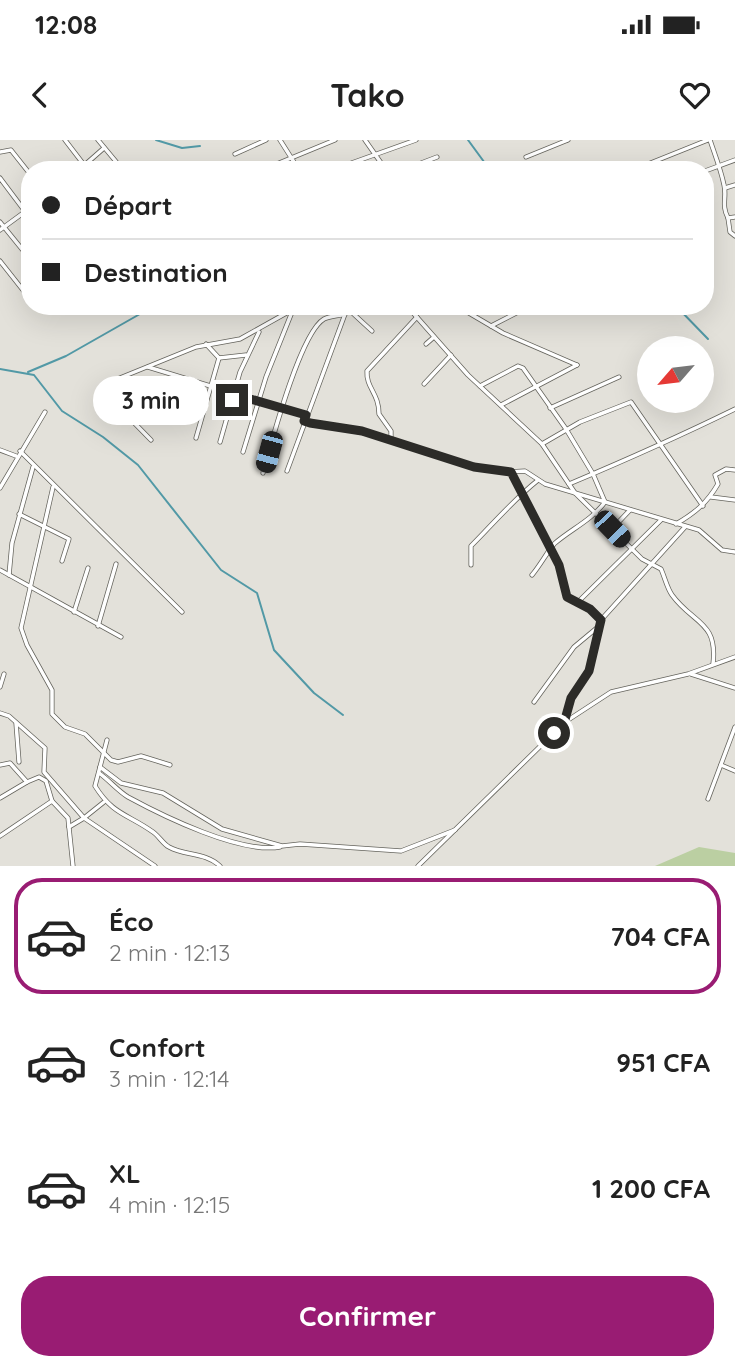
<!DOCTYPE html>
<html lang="fr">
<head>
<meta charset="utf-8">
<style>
	body { margin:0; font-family:Quicksand,sans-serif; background:#f6f6f6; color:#222; height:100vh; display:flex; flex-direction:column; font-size:26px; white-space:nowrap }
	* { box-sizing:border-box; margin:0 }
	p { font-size:23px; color:#767676 }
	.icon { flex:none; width:38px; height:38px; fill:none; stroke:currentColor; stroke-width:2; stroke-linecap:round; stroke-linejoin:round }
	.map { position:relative; height:726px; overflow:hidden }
	.sheet { display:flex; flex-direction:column; background:#fff; flex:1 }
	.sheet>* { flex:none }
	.banner { position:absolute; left:21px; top:21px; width:693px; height:154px; border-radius:28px; box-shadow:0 7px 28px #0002; display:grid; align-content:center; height:154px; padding:0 21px; background:#fff }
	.needle { width:46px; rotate:242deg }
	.fabs { position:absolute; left:637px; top:196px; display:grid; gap:14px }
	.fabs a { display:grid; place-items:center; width:77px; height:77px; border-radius:50%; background:#fff; box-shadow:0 7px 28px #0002; font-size:35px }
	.end { position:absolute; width:32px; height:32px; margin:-16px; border:9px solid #2c2b28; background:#fff; box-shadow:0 0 0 4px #fff }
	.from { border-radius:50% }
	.bubble { position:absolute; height:49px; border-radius:24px; background:#fff; box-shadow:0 7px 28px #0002; font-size:23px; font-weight:700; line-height:49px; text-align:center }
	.car { position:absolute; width:21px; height:42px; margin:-21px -10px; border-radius:9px; box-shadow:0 0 5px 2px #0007; background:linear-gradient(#222 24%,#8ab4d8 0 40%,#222 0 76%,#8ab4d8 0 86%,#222 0) }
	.banner b { display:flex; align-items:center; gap:24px; height:66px; font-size:26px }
	.banner b+b { border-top:2px solid #e0e0e0 }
	.banner i { width:18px; height:18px; background:#222 }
	ul { padding:12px 0 0; list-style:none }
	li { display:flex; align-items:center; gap:21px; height:116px; margin:0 14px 10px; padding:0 7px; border:4px solid transparent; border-radius:28px }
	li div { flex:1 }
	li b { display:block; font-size:26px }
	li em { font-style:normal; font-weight:700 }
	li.current { border-color:#991c73 }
	li>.icon { width:63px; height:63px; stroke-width:1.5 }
	.action { display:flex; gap:14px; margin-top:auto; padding:14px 21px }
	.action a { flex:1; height:80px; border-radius:28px; background:#991c73; color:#fff; font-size:28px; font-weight:700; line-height:80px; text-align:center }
	.status { display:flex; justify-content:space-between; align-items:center; height:49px; padding:0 35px; background:#fff; direction:ltr }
	.status svg { height:19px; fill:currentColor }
	header { display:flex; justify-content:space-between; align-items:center; height:91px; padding:0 21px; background:#fff; font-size:32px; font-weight:700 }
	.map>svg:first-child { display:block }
	.green { fill:#bbcfa2 }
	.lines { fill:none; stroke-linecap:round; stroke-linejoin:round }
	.stream { stroke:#5299a6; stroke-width:2 }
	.minor-casing { stroke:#65645d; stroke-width:5 }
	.minor { stroke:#fff; stroke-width:3.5 }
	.route { stroke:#2c2b28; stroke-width:9 }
</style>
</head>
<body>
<div class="status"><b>12:08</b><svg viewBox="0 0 49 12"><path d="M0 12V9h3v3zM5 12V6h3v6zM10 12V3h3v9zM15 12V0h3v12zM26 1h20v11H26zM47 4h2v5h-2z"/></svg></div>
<header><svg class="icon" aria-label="back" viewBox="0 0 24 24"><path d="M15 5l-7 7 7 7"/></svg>Tako<svg class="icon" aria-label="heart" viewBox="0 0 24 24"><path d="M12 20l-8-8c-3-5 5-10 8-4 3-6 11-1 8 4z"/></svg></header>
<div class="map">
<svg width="735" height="726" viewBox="0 0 735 726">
	<rect width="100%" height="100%" fill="#e3e1da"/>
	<path class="green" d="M 699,707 L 735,713 L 735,726 L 655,726 Z"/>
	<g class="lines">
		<g class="stream">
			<path d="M 156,0 L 182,8 L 200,6"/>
			<path d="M 468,0 L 490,30"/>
			<path d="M 676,166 L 708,199"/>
			<path d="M 0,229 L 34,235 L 62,271 L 103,297 L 138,325 L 221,430 L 257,453 L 274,510 L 314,553 L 343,575"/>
			<path d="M 28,232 L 66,216 L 154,166"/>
		</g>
		<defs>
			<g id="minor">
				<path d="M 65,0 L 88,30"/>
				<path d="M 98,0 L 123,30"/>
				<path d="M 280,0 L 299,30"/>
				<path d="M 365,0 L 386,30"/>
				<path d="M 710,0 C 715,15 721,30 724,45 C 727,57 721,65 728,78 L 735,77"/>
				<path d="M 0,12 L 11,10 L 30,34"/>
				<path d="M 235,14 L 266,0"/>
				<path d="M 526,17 L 568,0"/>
				<path d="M 79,30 L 104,8"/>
				<path d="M 262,30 L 335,0"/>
				<path d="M 332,30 L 416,0"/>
				<path d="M 403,30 L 437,17"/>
				<path d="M 633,30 L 708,0"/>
				<path d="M 705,31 L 735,20"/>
				<path d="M 0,38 L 30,78"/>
				<path d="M 725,48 L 735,45"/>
				<path d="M 728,78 L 730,92 L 735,96"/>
				<path d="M 0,82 L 30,119"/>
				<path d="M 0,90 L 30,68"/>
				<path d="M 0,121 L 30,159"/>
				<path d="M 68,166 L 69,168"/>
				<path d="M 407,166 L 468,235 L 542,304 L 575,353 L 642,419 L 661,429 C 665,438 667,448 672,455 C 693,484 718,481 713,524"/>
				<path d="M 457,166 L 503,193 L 577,225"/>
				<path d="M 347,168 L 372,191"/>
				<path d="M 491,186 L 530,166"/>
				<path d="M 206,204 L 219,218 L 246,215"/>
				<path d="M 426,204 L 434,197"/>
				<path d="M 148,227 L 306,275"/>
				<path d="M 424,244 L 451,215"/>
				<path d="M 480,246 L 518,226 L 523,228 L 566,289 L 593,334 L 605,362 C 591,381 571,389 554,404 C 548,411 539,427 532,435"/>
				<path d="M 501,265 L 577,225"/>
				<path d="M 550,268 L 619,237"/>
				<path d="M 304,281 L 384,297 L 474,327 L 507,332 L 525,331 L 545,344 L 699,390 L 722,410 L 735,412"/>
				<path d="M 196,298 L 219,218"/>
				<path d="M 391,299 L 391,291 L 379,274 C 379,253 366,248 367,231 L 417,177"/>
				<path d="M 151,300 L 107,255 L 103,248 L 105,244 L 196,207 L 240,199 L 299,166"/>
				<path d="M 220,302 L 240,232 L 259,192"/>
				<path d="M 542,304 L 580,282 L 631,262 L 703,366"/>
				<path d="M 0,310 L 16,316"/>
				<path d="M 20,311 L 182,472"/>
				<path d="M 243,312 L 266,237 L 292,172"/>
				<path d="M 287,331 L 348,166"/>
				<path d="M 511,332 L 559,425 L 567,457 L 590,469 L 601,480"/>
				<path d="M 263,333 C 271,304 300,193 324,179 C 330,176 339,176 345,174"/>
				<path d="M 569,344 C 626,320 680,296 735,269"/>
				<path d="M 53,347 L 21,488 L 27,505 L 52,550 L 52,574 L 65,587 L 85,594 L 111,620 L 118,622 L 141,616 L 170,625"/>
				<path d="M 0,348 L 45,272"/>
				<path d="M 711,357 L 735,360"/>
				<path d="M 19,374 L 69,399 L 62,421"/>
				<path d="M 676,384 C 695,373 707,363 718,344 L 715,335 L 726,329 L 735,330"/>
				<path d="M 612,389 L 630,370"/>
				<path d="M 471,425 L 471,406 C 493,384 513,360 537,341"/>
				<path d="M 0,430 L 121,497"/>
				<path d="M 9,435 L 12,403 L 33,327"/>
				<path d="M 578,462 L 661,380"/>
				<path d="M 74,472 L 88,428"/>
				<path d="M 98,486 L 116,424"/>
				<path d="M 691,534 L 735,548"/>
				<path d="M 0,547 L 4,534"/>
				<path d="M 534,562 L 574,507 L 598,487"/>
				<path d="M 0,573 L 9,576 L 45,608 L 44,632 L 84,678 L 104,662"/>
				<path d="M 565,582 L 611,552 L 688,534 L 735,517"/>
				<path d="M 16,583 L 19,622"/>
				<path d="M 107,600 L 95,646 C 113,675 128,674 153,692 C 159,696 163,704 169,707 C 185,716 205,712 220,726"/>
				<path d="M 0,625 L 10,623 L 27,642 L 39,637 L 46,641 L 52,661 L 68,678 L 73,726"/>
				<path d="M 721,625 L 735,631"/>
				<path d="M 100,627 L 121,643 L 163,653 L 222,689 L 282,706 L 300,704 L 401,711 L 455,690"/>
				<path d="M 99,633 C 109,640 118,651 128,657 C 163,676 240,714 280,707"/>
				<path d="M 0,658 L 27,642"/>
				<path d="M 708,659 L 735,587"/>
				<path d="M 69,687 L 84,678 L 155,726"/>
				<path d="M 0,696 L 52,661"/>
				<path d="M 418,726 L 564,583 L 569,561 L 589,531 L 601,480 L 685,387"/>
			</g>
		</defs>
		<use href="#minor" class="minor-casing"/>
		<use href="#minor" class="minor"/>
	</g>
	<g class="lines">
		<path class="route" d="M 232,260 L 233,254 L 306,275 L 304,281 L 310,283 L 362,291 L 474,327 L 511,332 L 559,425 L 567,457 L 590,469 L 601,480 L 589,531 L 571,558 L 564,583 L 554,593"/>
	</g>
</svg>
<div class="fabs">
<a><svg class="needle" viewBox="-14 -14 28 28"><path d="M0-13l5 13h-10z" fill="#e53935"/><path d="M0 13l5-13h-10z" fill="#767676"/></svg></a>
</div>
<i class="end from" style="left:554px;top:593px"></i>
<i class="end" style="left:232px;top:260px"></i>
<div class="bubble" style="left:93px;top:236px;width:116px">3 min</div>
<i class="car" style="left:269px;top:312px;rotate:195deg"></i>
<i class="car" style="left:612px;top:389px;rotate:136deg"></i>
<div class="banner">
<b><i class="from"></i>Départ</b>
<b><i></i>Destination</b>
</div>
</div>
<section class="sheet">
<ul>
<li class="current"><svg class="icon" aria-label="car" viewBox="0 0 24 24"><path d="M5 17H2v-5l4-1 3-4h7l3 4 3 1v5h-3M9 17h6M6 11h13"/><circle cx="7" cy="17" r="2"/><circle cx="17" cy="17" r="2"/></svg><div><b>Éco</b><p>2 min · 12:13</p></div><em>704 CFA</em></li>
<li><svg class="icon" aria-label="car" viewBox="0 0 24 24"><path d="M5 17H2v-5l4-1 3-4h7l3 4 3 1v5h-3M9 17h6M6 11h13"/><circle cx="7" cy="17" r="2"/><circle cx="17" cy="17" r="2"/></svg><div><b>Confort</b><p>3 min · 12:14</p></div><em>951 CFA</em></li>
<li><svg class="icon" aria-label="car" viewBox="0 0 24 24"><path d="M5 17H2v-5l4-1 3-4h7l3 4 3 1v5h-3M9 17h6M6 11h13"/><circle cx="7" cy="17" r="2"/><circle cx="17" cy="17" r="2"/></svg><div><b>XL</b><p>4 min · 12:15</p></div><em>1 200 CFA</em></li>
</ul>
<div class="action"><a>Confirmer</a></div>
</section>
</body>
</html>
